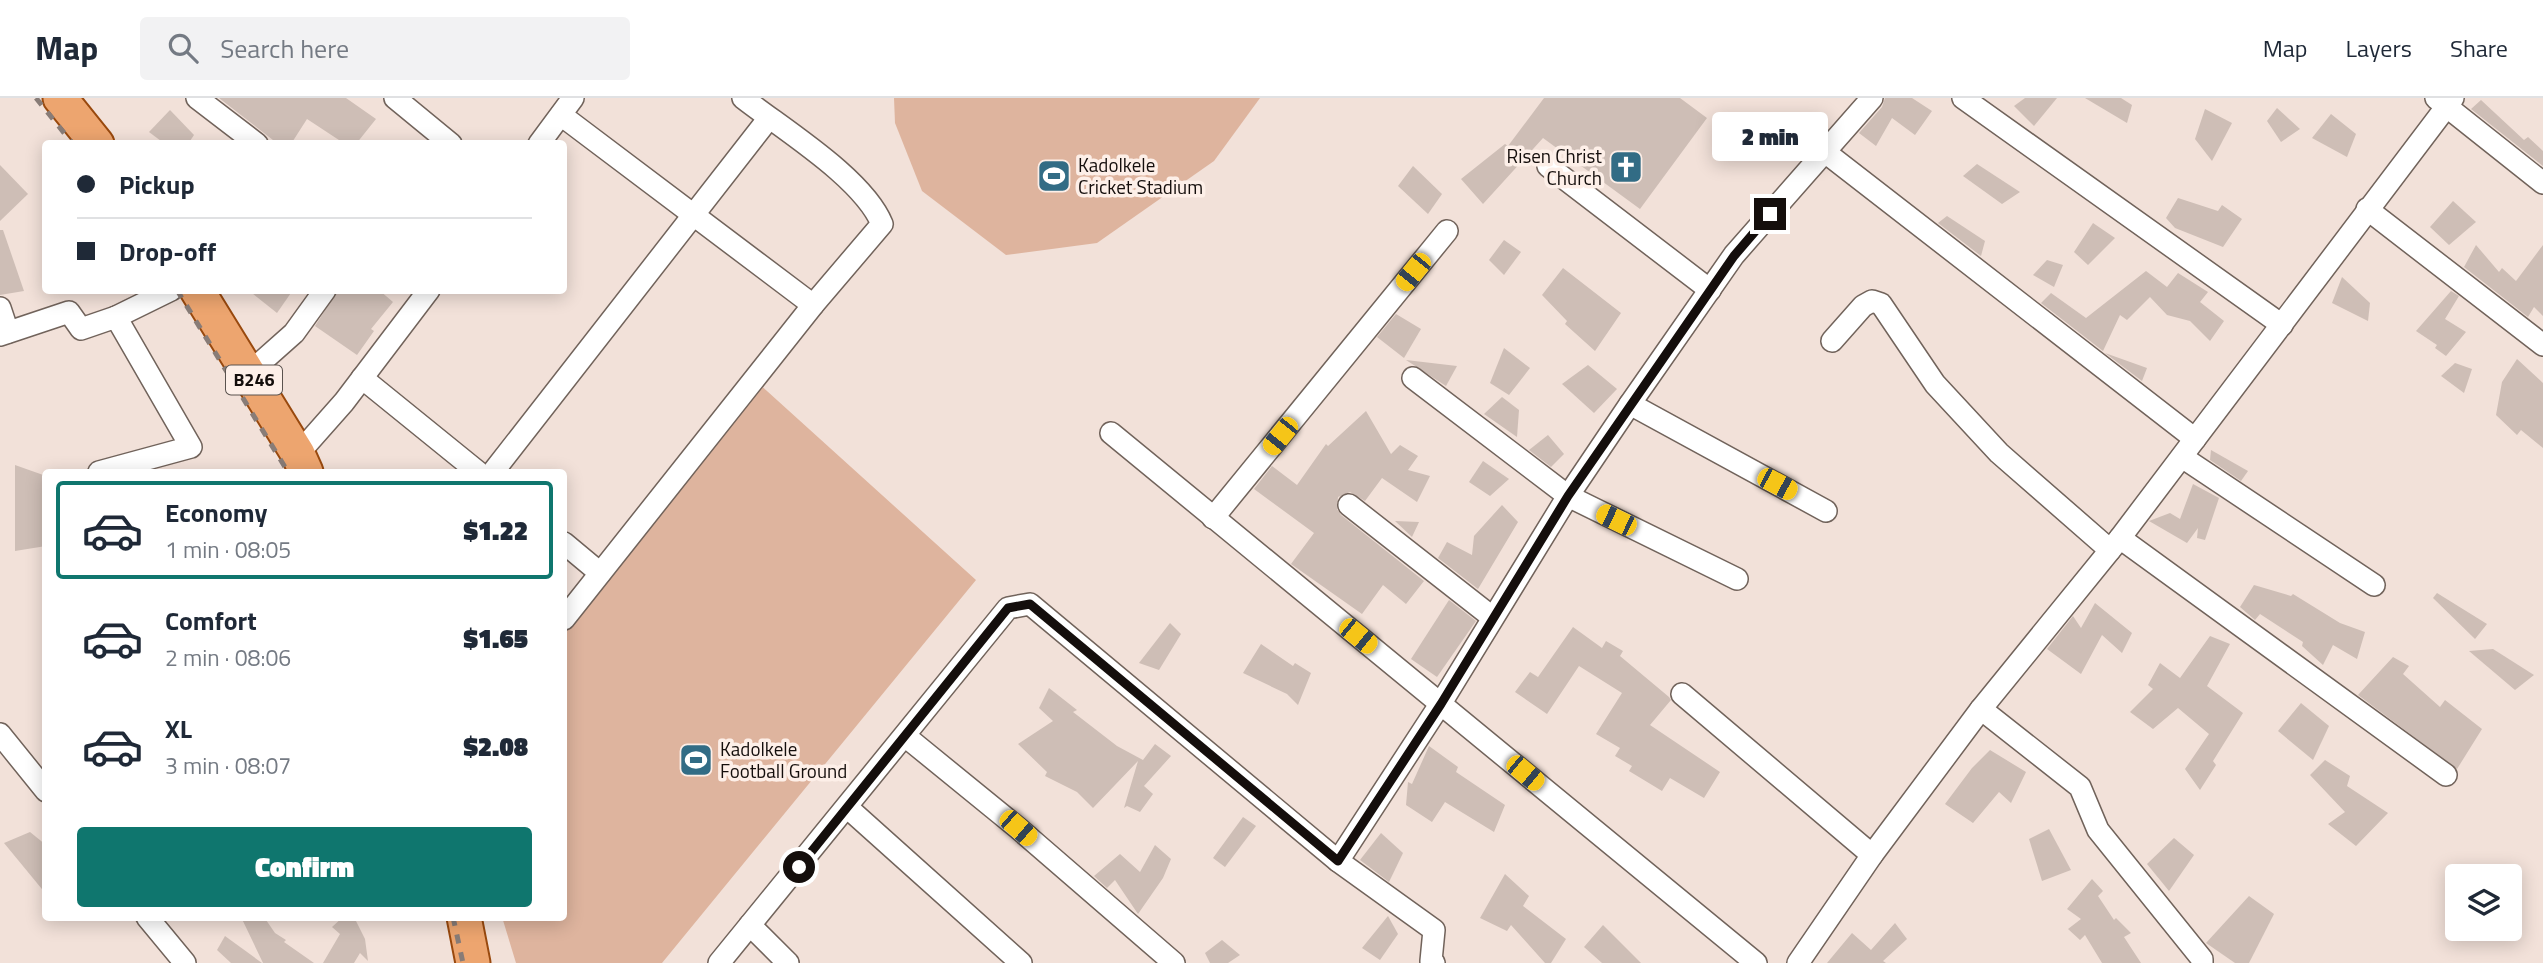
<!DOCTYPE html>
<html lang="en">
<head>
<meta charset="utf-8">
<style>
	body { margin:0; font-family:"Titillium Web",sans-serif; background:#f2f2f3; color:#1f2937; height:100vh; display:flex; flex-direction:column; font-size:26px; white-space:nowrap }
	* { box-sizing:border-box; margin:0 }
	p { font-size:23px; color:#747a83 }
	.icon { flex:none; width:38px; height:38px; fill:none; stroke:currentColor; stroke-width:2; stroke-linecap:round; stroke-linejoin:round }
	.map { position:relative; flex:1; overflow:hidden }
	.side { position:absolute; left:42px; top:371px; width:525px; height:452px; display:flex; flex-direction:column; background:#fff; border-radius:7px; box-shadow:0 4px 18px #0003 }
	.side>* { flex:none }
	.guide { position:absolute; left:42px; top:42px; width:525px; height:154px; border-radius:7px; box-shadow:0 4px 18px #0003; display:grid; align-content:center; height:154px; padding:0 35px; background:#fff }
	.tools { position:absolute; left:2445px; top:766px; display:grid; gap:14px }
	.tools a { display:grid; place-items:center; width:77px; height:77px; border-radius:7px; background:#fff; box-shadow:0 4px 18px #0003; font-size:35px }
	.end { position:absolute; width:32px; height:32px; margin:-16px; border:9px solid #140e0c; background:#fff; box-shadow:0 0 0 4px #fff }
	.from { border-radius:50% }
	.bubble { position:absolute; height:49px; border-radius:7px; background:#fff; box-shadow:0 4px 18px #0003; font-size:23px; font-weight:800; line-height:49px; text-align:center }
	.car { position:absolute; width:21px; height:42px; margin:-21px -10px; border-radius:9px; box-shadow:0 0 5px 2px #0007; background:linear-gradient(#f5c518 24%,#345 0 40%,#f5c518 0 76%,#345 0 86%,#f5c518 0) }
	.guide b { display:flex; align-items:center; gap:24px; height:66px; font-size:26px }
	.guide b+b { border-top:2px solid #e0e1e3 }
	.guide i { width:18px; height:18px; background:#1f2937 }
	ul { padding:12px 0 0; list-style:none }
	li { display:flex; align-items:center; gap:21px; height:98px; margin:0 14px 10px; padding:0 21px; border:4px solid transparent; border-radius:7px }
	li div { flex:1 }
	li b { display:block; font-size:26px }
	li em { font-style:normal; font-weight:800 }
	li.on { border-color:#0f766e }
	li>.icon { width:63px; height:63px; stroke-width:1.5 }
	.cta { display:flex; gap:14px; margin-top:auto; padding:14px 35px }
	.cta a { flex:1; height:80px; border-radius:7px; background:#0f766e; color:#fff; font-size:28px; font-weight:800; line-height:80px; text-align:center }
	header { display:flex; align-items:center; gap:42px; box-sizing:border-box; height:98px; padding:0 35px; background:#fff; border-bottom:2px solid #e0e1e3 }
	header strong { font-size:33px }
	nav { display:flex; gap:38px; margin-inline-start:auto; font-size:24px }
	.search { width:490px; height:63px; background:#f2f2f3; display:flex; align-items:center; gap:18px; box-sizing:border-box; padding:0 24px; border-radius:7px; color:#747a83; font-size:26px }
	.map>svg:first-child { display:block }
	.green { fill:#deb49e }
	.building { fill:#cebeb6 }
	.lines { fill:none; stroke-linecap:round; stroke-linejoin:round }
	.minor-casing { stroke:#71635b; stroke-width:24 }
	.primary-casing { stroke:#99490e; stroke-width:37 }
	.minor { stroke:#fff; stroke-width:21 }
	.primary { stroke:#eda56f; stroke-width:33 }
	.rail { stroke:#887c77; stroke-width:5; stroke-dasharray:9 9; stroke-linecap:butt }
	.route { stroke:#140e0c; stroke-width:9 }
	.labels { text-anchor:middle; stroke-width:7; stroke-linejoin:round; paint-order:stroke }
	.shield { fill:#fdefe8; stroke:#5a524e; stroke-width:2 }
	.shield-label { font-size:18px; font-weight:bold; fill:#140e0c }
	.poi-label { font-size:19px; fill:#140e0c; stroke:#fdefe8; text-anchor:start }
</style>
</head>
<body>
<header>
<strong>Map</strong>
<div class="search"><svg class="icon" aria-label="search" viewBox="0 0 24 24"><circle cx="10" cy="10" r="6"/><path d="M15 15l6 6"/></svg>Search here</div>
<nav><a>Map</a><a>Layers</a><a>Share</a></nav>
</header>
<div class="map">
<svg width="2543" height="865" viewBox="0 0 2543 865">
	<rect width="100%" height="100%" fill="#f2e1d9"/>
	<g class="green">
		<path d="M 894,0 L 1260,0 L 1214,63 L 1097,145 L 1006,157 L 922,93 L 895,25 Z"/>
		<path d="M 747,275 L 976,482 L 662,865 L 516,865 L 502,819 L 564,819 L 564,504 Z"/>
	</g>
	<g class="building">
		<path d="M 219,0 L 346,0 L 376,21 L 356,46 L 345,46 L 307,21 L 291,46 L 278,46 Z"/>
		<path d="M 1544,0 L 1680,0 L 1707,20 L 1640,111 L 1543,40 L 1483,106 L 1461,81 L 1505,46 L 1508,48 Z"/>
		<path d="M 1885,0 L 1912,0 L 1932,13 L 1915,37 L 1892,20 L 1876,48 L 1859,35 L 1882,9 Z"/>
		<path d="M 2025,0 L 2057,0 L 2034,28 L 2014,8 Z"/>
		<path d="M 2085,0 L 2121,0 L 2132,7 L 2127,25 Z"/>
		<path d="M 2481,2 L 2524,42 L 2528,39 L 2543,53 L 2543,68 L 2471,11 Z"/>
		<path d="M 2277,10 L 2300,31 L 2281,44 L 2267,23 Z"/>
		<path d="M 2205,11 L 2232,25 L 2212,63 L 2195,41 Z"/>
		<path d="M 170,12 L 194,37 L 188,46 L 165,46 L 149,34 Z"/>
		<path d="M 2331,16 L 2356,36 L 2347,59 L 2312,40 Z"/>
		<path d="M 1977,66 L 2020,94 L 2002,106 L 1963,78 Z"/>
		<path d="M 0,67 L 28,96 L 0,123 Z"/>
		<path d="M 1413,68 L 1442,96 L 1428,116 L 1398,88 Z"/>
		<path d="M 2178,100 L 2218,113 L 2222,107 L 2242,121 L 2223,149 L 2175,130 L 2166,120 Z"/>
		<path d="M 2453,103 L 2476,124 L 2449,147 L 2430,129 Z"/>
		<path d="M 1947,118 L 1985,143 L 1981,158 L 1938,125 Z"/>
		<path d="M 2093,125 L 2115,140 L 2088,167 L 2074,154 Z"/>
		<path d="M 0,132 L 3,132 L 24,193 L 0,197 Z"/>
		<path d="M 1504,142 L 1521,154 L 1504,177 L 1489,162 Z"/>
		<path d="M 2476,147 L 2499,174 L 2502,170 L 2516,183 L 2543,147 L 2543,218 L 2534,209 L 2528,219 L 2464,169 Z"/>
		<path d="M 2047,162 L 2063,167 L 2054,189 L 2033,177 Z"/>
		<path d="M 1563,170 L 1621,215 L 1595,253 L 1565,226 L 1567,223 L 1542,197 Z"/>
		<path d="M 2146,173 L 2167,189 L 2178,175 L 2208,194 L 2200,204 L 2224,223 L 2210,243 L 2190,223 L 2167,217 L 2150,199 L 2127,222 L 2120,217 L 2103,253 L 2041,205 L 2051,195 L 2086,220 Z"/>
		<path d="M 2342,179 L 2370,205 L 2368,223 L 2332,205 Z"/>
		<path d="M 248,192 L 293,192 L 277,215 Z"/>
		<path d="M 338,192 L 379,192 L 393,204 L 371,231 L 374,233 L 357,257 L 315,228 Z"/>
		<path d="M 2451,193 L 2459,198 L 2445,221 L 2466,234 L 2446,258 L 2435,250 L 2437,247 L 2416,233 Z"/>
		<path d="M 1396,216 L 1421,231 L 1404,260 L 1377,239 Z"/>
		<path d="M 1504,250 L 1530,270 L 1509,297 L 1490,285 Z"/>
		<path d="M 2105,255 L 2147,270 L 2142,283 Z"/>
		<path d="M 2517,261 L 2543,285 L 2543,350 L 2521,332 L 2517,337 L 2496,317 L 2502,284 Z"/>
		<path d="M 1406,262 L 1457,268 L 1446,288 Z"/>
		<path d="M 2455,265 L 2472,271 L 2464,295 L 2441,278 Z"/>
		<path d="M 1588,267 L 1617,291 L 1594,315 L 1562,286 Z"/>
		<path d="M 1502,299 L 1519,312 L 1517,339 L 1484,316 Z"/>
		<path d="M 1366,313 L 1391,356 L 1400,347 L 1418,358 L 1408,372 L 1430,378 L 1417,404 L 1382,380 L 1365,403 L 1350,394 L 1338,399 L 1337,411 L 1341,417 L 1424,483 L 1406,506 L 1383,487 L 1362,516 L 1291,466 L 1314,435 L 1254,391 L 1272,368 L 1297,387 L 1326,346 L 1328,348 Z"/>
		<path d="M 1548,337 L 1564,356 L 1551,369 L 1529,352 Z"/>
		<path d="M 2211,352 L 2248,373 L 2241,383 L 2210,362 Z"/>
		<path d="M 1483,363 L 1509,381 L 1490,398 L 1469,384 Z"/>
		<path d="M 15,367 L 46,378 L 46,448 L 15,453 Z"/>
		<path d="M 2193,386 L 2219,400 L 2205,442 L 2197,440 L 2198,430 L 2187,445 L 2149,423 L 2170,415 L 2180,421 Z"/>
		<path d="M 1502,407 L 1518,424 L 1478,491 L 1438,460 L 1447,444 L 1472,457 L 1474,438 Z"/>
		<path d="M 1395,423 L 1419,424 L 1412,439 Z"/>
		<path d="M 2254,487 L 2291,498 L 2293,496 L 2340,525 L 2365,534 L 2357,561 L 2333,547 L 2323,567 L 2302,548 L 2303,544 L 2260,516 L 2255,522 L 2240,509 Z"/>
		<path d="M 2437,495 L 2487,526 L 2475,541 L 2433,500 Z"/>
		<path d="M 1449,502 L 1476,523 L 1437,579 L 1411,561 Z"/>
		<path d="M 2095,505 L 2132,535 L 2122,555 L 2102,537 L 2081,576 L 2047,551 L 2073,518 L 2081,530 Z"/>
		<path d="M 1170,525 L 1181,536 L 1159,572 L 1139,565 Z"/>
		<path d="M 1573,529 L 1602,550 L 1606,543 L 1623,553 L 1620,558 L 1669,599 L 1671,602 L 1650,627 L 1720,674 L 1704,700 L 1670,680 L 1662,693 L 1629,673 L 1632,668 L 1615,658 L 1620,650 L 1596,636 L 1622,595 L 1579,568 L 1547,616 L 1515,594 L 1530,574 L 1538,579 Z"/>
		<path d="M 2210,538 L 2230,546 L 2207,588 L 2243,615 L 2213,663 L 2216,667 L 2200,692 L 2185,671 L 2209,636 L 2178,610 L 2153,631 L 2130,614 L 2153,591 L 2148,587 L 2160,565 L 2180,580 Z"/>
		<path d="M 1261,546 L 1293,568 L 1295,565 L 1311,575 L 1298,607 L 1287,596 L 1243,575 Z"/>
		<path d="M 2493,551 L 2534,577 L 2515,592 L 2469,553 Z"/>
		<path d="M 2393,559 L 2409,568 L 2403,576 L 2440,609 L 2445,602 L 2482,631 L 2457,671 L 2358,597 Z"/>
		<path d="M 1049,590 L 1077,612 L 1073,614 L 1117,648 L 1143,662 L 1155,646 L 1171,658 L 1144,688 L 1153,696 L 1140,714 L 1127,708 L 1124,710 L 1138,663 L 1093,710 L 1077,694 L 1045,678 L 1047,674 L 1018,646 L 1053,623 L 1039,610 Z"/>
		<path d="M 2301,605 L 2329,628 L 2313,662 L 2278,633 Z"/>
		<path d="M 1429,648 L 1458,669 L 1456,674 L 1505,707 L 1494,734 L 1445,704 L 1432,724 L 1406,707 L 1408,684 L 1412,686 Z"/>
		<path d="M 1990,652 L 2026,674 L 2011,705 L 1999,694 L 1973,725 L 1945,706 L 1972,670 Z"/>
		<path d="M 2325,662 L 2350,678 L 2347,688 L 2388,715 L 2356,748 L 2328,726 L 2345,714 L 2310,677 Z"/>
		<path d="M 1243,719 L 1256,728 L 1225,769 L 1213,760 Z"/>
		<path d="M 2049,731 L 2071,772 L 2042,783 L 2029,741 Z"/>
		<path d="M 30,734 L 46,747 L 46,796 L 4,745 Z"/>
		<path d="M 1381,735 L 1403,755 L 1389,784 L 1360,762 Z"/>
		<path d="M 2174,740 L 2194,757 L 2169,793 L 2147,766 Z"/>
		<path d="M 1155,747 L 1171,761 L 1163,780 L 1138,816 L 1115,782 L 1107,790 L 1094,778 L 1120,756 L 1140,774 Z"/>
		<path d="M 1505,776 L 1529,798 L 1523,808 L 1566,841 L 1551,865 L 1545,865 L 1511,827 L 1507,833 L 1480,820 Z"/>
		<path d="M 2092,781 L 2103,793 L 2098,798 L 2114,822 L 2116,820 L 2131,835 L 2124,839 L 2141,865 L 2102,865 L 2085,837 L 2080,842 L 2068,831 L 2081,821 L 2067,811 Z"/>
		<path d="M 2249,798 L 2274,816 L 2249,865 L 2235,865 L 2206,845 Z"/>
		<path d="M 1388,818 L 1398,836 L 1380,862 L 1362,850 Z"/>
		<path d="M 241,819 L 264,819 L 275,835 L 286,842 L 284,844 L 314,865 L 263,865 Z"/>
		<path d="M 343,819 L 354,819 L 365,841 L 368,863 L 360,855 L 354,865 L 323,865 L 340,836 L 332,829 Z"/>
		<path d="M 1895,825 L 1907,841 L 1883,863 L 1886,865 L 1827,865 L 1852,835 L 1871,852 Z"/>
		<path d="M 1603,827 L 1641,865 L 1602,865 L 1584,849 Z"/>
		<path d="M 225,838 L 262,865 L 231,865 L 217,852 Z"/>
		<path d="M 1222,842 L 1240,857 L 1228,865 L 1210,865 L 1205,855 Z"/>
	</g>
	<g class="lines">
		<defs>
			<g id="minor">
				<path d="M 197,0 L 257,46"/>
				<path d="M 395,0 L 451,46"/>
				<path d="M 1963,0 L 2282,227"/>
				<path d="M 2436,0 L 2543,85"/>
				<path d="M 561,17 L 813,207"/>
				<path d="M 539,46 L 573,0"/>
				<path d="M 1825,54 L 2195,341"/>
				<path d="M 1548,68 L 1710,192"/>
				<path d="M 2367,111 L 2543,247"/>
				<path d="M 0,210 L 8,234"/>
				<path d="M 116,219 L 171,192"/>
				<path d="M 0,237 L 69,214 L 81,231 L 116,219 L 191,349 L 99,374"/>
				<path d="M 1832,243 L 1863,208 L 1872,203 L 1881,206 L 1935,286 L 1999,355 L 2110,452"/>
				<path d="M 249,275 L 294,235 L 325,192"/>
				<path d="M 362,280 L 478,374"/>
				<path d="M 1413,280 L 1568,398 L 1737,481"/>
				<path d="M 1630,306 L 1826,413"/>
				<path d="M 1111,335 L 1756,865"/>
				<path d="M 298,356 L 344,304 L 429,192"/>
				<path d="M 2182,359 L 2374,487"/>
				<path d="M 493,374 L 769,20"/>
				<path d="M 1349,407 L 1492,519"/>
				<path d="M 1213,420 L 1447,133"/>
				<path d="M 2120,440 L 2446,677"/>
				<path d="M 564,445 L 600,475"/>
				<path d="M 564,521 L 813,207 L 882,126 C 863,80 784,32 743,0"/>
				<path d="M 1682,596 L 1872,757"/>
				<path d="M 1981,611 L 2080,689 L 2098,732 L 2202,861 L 2202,865"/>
				<path d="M 0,636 L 46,693"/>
				<path d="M 905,638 L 1018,730 L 1174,865"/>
				<path d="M 848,710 L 1021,865"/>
				<path d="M 1338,763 L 1441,605 L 1568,398 L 1630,306 L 1734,157 L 1872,0"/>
				<path d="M 147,819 L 185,865"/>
				<path d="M 750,827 L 788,865"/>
				<path d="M 719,865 L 1008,510 L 1030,506 L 1338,763 L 1434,832 L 1431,863 L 1434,865"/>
				<path d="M 1798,865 L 1872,757 L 1981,611 L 2120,440 L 2453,0"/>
			</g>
			<g id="primary">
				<path d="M 60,0 L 97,46"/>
				<path d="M 197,192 L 298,356 L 306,374"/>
				<path d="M 464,819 L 473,865"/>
			</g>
		</defs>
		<use href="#minor" class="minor-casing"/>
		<use href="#primary" class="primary-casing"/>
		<use href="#minor" class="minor"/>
		<use href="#primary" class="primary"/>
		<g class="rail">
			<path d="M 36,0 L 73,46"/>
			<path d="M 177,192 L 288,374"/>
			<path d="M 453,819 L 463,865"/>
		</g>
	</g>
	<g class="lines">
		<path class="route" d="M 799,769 L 1008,510 L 1030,506 L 1338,763 L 1441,606 L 1568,398 L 1734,158 L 1770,116"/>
	</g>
	<defs>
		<symbol id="church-square" viewBox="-11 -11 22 22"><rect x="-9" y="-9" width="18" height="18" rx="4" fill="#326c85" stroke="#fdefe8"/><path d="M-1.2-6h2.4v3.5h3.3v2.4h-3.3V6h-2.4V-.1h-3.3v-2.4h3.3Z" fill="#fff"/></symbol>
		<symbol id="stadium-square" viewBox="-11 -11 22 22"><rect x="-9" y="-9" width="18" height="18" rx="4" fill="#326c85" stroke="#fdefe8"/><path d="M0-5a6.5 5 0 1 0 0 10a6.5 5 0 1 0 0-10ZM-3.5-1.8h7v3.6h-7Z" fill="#fff"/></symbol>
	</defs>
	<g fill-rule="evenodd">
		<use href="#church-square" x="1607" y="50" width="38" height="38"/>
		<use href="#stadium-square" x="1035" y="59" width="38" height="38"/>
		<use href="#stadium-square" x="677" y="643" width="38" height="38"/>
	</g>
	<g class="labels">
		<rect class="shield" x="226" y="267.5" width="56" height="29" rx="5"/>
		<g class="shield-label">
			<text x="254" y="288">B246</text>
		</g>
		<g class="poi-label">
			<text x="1602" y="65" text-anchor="end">Risen Christ<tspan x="1602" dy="22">Church</tspan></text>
			<text x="1078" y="74">Kadolkele<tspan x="1078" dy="22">Cricket Stadium</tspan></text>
			<text x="720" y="658">Kadolkele<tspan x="720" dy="22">Football Ground</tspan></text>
		</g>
	</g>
</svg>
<div class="tools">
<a><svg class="icon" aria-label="layers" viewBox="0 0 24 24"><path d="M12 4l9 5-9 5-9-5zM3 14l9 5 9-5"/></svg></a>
</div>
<i class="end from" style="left:799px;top:769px"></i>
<i class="end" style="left:1770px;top:116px"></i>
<div class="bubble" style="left:1712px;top:14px;width:116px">2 min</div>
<i class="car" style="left:1413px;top:174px;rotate:219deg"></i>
<i class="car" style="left:1280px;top:338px;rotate:219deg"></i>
<i class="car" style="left:1777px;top:386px;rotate:118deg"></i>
<i class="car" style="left:1616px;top:422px;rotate:296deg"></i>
<i class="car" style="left:1358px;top:538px;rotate:129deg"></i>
<i class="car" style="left:1525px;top:675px;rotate:130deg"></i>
<i class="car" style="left:1018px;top:730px;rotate:131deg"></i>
<div class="guide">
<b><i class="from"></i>Pickup</b>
<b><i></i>Drop-off</b>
</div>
<section class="side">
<ul>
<li class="on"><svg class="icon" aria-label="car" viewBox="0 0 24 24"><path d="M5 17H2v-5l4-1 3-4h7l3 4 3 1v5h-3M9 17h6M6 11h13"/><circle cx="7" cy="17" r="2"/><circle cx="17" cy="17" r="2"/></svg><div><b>Economy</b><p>1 min · 08:05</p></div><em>$1.22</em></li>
<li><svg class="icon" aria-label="car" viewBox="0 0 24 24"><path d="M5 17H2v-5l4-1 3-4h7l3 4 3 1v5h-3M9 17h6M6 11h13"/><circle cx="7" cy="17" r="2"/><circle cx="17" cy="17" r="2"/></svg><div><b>Comfort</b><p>2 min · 08:06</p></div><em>$1.65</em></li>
<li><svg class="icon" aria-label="car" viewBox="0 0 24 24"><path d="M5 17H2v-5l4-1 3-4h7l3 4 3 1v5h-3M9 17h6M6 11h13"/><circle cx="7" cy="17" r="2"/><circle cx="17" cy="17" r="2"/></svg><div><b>XL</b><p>3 min · 08:07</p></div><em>$2.08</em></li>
</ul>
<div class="cta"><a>Confirm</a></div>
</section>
</div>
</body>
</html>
